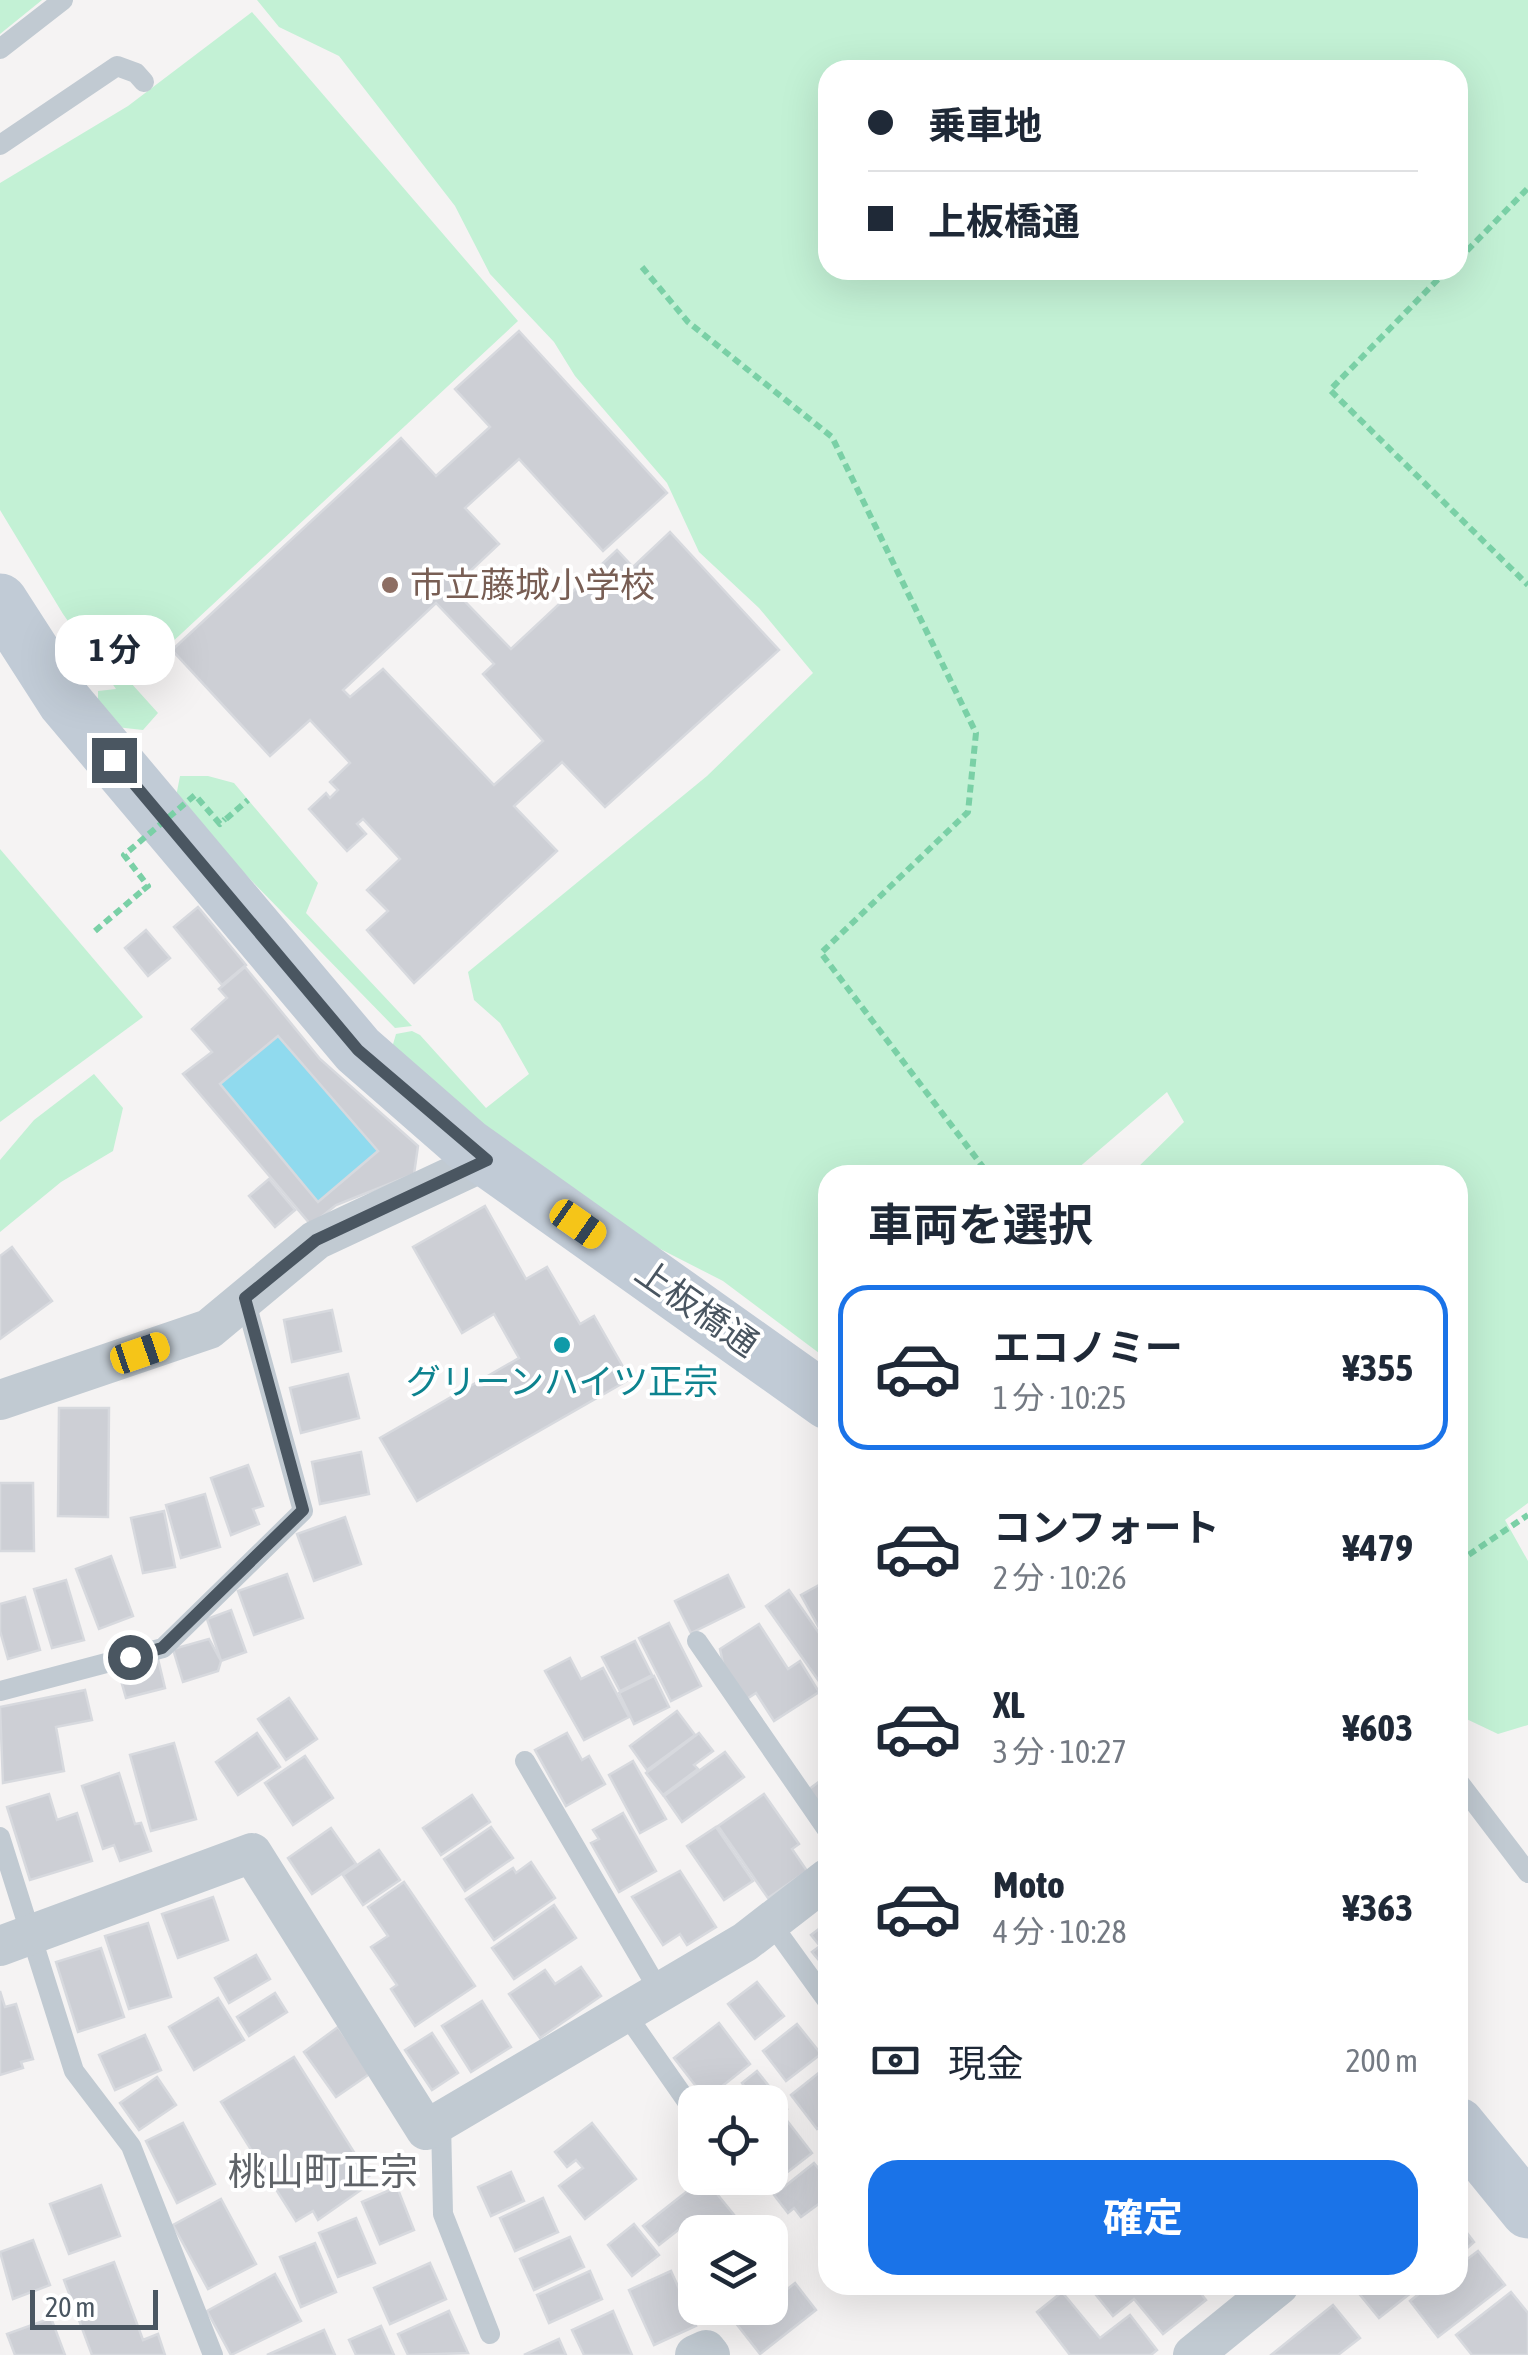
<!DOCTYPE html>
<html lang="ja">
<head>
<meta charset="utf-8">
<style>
	body { margin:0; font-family:"Asap Condensed","Noto Sans JP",sans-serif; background:#f6f6f7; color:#1f2937; height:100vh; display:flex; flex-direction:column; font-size:38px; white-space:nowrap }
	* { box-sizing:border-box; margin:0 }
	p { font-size:32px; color:#747a83 }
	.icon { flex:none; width:55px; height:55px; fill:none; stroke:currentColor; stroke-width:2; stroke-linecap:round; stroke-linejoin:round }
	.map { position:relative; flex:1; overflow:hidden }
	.sheet { position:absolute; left:818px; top:1165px; width:650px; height:1130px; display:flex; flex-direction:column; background:#fff; border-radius:30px; box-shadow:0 10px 40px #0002 }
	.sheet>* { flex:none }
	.guide { position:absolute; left:818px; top:60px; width:650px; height:220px; border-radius:30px; box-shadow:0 10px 40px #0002; display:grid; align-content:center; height:220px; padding:0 50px; background:#fff }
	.controls { position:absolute; left:678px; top:2085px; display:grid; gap:20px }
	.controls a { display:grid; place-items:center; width:110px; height:110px; border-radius:20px; background:#fff; box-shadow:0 10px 40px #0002; font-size:50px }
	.scale { position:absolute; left:30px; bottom:25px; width:128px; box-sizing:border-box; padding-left:10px; border:5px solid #4a5661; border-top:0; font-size:28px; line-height:35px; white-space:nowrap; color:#4a5661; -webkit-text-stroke:8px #fff; paint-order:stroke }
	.end { position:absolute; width:45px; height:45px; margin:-22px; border:12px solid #4a5661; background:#fff; box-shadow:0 0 0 5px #fff }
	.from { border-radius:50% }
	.bubble { position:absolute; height:70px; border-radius:30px; background:#fff; box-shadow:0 10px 40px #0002; font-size:32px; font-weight:700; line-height:70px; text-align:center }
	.car { position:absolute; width:30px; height:60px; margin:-30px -15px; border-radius:12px; box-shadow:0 0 8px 2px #0007; background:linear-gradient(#f5c518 24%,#345 0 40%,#f5c518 0 76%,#345 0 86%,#f5c518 0) }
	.guide b { display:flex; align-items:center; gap:35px; height:95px; font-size:38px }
	.guide b+b { border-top:2px solid #e0e1e3 }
	.guide i { width:25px; height:25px; background:#1f2937 }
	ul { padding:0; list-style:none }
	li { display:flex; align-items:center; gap:30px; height:165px; margin:0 20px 15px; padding:0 30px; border:5px solid transparent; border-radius:30px }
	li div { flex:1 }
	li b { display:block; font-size:38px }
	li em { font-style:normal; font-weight:700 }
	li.selected { border-color:#1a73e8 }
	li>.icon { width:90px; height:90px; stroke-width:1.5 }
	h2 { padding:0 50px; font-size:45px; line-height:120px }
	.pay { display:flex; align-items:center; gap:25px; height:110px; padding:0 50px; font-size:38px }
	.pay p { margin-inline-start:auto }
	.action { display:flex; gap:20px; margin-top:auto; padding:20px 50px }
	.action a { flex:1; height:115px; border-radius:30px; background:#1a73e8; color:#fff; font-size:40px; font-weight:700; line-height:115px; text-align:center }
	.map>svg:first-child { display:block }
	.green { fill:#c3f1d5; fill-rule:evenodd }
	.water { fill:#90daee }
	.building { fill:#cdcfd5; stroke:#d7d9de; stroke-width:2.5; fill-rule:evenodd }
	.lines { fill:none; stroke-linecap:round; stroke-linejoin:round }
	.path { stroke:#7ad0a6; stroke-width:6; stroke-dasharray:8 5; stroke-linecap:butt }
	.lane { stroke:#c1cad2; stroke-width:20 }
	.street { stroke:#c1cad2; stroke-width:40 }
	.secondary { stroke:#c1cbd6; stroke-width:55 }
	.path-bridge { stroke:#7ad0a6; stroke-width:6; stroke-dasharray:8 5; stroke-linecap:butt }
	.route { stroke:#4a5661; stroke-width:12 }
	.education-dot { fill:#8d6e63; stroke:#fff; stroke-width:4 }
	.culture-dot { fill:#0f9aa8; stroke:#fff; stroke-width:4 }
	.labels { text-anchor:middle; stroke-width:8; stroke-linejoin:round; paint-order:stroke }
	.education-label { font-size:35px; fill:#785e54; stroke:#fff; text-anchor:start }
	.street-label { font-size:35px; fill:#4a5661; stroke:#fff }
	.culture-label { font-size:35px; fill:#0d838f; stroke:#fff }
	.neighbourhood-label { font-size:38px; fill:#5f6368; stroke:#fff }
</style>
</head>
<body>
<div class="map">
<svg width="1528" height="2355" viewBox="0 0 1528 2355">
	<rect width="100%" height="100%" fill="#f5f3f3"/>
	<g class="green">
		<path d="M 0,0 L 42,0 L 0,34 Z"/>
		<path d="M 257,0 L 1528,0 L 1528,1503 L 1505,1520 L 1528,1561 L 1528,1725 L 1498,1734 L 1458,1715 L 1458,1175 L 1130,1175 L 1184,1122 L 1167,1092 L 1070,1175 L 828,1175 L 827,1359 L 723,1281 L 580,1208 L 391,1051 L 396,1034 L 412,1031 L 420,1035 L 486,1108 L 529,1074 L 500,1023 L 474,1000 L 468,972 L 707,776 L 813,673 L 759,608 L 699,552 L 667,483 L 575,376 L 554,342 L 490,274 L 455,206 L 339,56 L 279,27 ZM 828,70 L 1458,70 L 1458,270 L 828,270 Z"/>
		<path d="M 252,12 L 518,321 L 126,685 L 131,683 L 158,713 L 143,730 L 107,726 L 98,711 L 98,691 L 116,689 L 63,614 L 0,510 L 0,183 L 128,106 Z"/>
		<path d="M 180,776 L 208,776 L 234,783 L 318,883 L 306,913 L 412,1026 L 395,1028 L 175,802 Z"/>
		<path d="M 0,849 L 143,1017 L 0,1122 Z"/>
		<path d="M 94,1074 L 123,1108 L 113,1151 L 61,1182 L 0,1232 L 0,1160 L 34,1120 Z"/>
	</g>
	<path class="water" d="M 278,1036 L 378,1151 L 318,1202 L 220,1084 Z"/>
	<g class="building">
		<path d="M 519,331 L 667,493 L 603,551 L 519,459 L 465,508 L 499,544 L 452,588 L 511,649 L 617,550 L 633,567 L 670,532 L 779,650 L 605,807 L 562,762 L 514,806 L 557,851 L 414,983 L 367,930 L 388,911 L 367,890 L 400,859 L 363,819 L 357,824 L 366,834 L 347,851 L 309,809 L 326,793 L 330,798 L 338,790 L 330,782 L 350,763 L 310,720 L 270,756 L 172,650 L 401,438 L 436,476 L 490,427 L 455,389 ZM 436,603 L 494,664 L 483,674 L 543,741 L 494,785 L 383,669 L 350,697 L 343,690 Z"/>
		<path d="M 198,907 L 246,965 L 222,985 L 174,927 Z"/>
		<path d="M 146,930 L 170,958 L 148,976 L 125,948 Z"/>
		<path d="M 245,967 L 320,1059 L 418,1146 L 414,1174 L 336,1205 L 311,1225 L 183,1074 L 212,1052 L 192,1029 L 227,998 L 219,989 ZM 278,1036 L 378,1151 L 318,1202 L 220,1084 Z"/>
		<path d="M 269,1179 L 295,1210 L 275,1227 L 249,1196 Z"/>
		<path d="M 485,1206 L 526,1279 L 547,1267 L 580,1324 L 594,1316 L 630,1379 L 417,1501 L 380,1438 L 519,1358 L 494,1314 L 462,1333 L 413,1247 Z"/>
		<path d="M 12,1247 L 52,1301 L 0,1339 L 0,1256 Z"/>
		<path d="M 332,1310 L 341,1351 L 292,1362 L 284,1320 Z"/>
		<path d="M 348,1374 L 359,1418 L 301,1433 L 290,1388 Z"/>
		<path d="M 59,1408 L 109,1408 L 108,1517 L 58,1516 Z"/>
		<path d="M 361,1452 L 369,1494 L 320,1504 L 312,1462 Z"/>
		<path d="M 248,1465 L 263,1506 L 253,1509 L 259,1524 L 231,1535 L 211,1478 Z"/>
		<path d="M 0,1483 L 33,1483 L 34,1551 L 0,1551 Z"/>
		<path d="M 205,1494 L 220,1547 L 181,1558 L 166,1505 Z"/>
		<path d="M 164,1511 L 175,1567 L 143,1573 L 131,1518 Z"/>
		<path d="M 345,1517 L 361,1564 L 314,1581 L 297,1534 Z"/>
		<path d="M 111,1556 L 133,1616 L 99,1629 L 76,1569 Z"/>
		<path d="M 287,1574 L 303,1618 L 254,1635 L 238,1591 Z"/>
		<path d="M 728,1575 L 744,1607 L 691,1633 L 675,1601 Z"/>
		<path d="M 66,1580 L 84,1640 L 52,1648 L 34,1589 Z"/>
		<path d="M 828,1580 L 828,1630 L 822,1633 L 801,1595 Z"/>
		<path d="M 789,1590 L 828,1646 L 828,1680 L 821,1684 L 766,1606 Z"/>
		<path d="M 25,1597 L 40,1650 L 8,1659 L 0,1631 L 0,1604 Z"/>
		<path d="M 231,1610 L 246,1652 L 221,1661 L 207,1619 Z"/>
		<path d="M 669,1623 L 701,1686 L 671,1701 L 639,1638 Z"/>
		<path d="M 759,1624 L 788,1669 L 800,1661 L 819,1692 L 774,1721 L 756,1693 L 745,1700 L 724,1668 L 720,1649 Z"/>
		<path d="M 209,1639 L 221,1661 L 218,1671 L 183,1682 L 173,1649 Z"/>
		<path d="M 635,1641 L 652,1675 L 620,1691 L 602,1657 Z"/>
		<path d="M 570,1658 L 581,1679 L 603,1668 L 629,1717 L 584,1740 L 545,1671 Z"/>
		<path d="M 158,1659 L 165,1688 L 126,1698 L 118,1670 Z"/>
		<path d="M 654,1676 L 669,1707 L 634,1724 L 619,1693 Z"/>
		<path d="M 85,1690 L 92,1720 L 56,1727 L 64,1771 L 3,1783 L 0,1707 Z"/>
		<path d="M 289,1698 L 317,1739 L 286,1760 L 258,1719 Z"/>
		<path d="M 677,1711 L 695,1735 L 647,1770 L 630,1746 Z"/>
		<path d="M 257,1733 L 280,1767 L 238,1795 L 216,1762 Z"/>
		<path d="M 567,1733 L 582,1760 L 589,1756 L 605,1784 L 566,1806 L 535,1750 Z"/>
		<path d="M 699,1733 L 713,1751 L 694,1765 L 698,1769 L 663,1795 L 646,1773 Z"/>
		<path d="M 174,1743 L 196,1819 L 151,1831 L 130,1755 Z"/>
		<path d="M 725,1752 L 744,1777 L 682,1822 L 664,1796 Z"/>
		<path d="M 305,1756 L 333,1798 L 293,1825 L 265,1783 Z"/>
		<path d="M 633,1761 L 666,1819 L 640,1833 L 609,1775 Z"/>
		<path d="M 119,1773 L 135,1824 L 141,1823 L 151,1851 L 120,1861 L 114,1845 L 103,1849 L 82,1786 Z"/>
		<path d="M 828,1775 L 828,1814 L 808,1790 Z"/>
		<path d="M 49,1794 L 57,1820 L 77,1813 L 92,1861 L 30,1880 L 7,1807 Z"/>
		<path d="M 764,1794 L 799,1844 L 792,1849 L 807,1871 L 768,1898 L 718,1826 Z"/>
		<path d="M 472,1795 L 490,1822 L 441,1855 L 423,1828 Z"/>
		<path d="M 623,1813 L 656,1871 L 619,1892 L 591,1843 L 599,1839 L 593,1830 Z"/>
		<path d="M 491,1827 L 513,1858 L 465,1891 L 444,1859 Z"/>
		<path d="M 716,1827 L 753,1881 L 724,1900 L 687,1846 Z"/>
		<path d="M 331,1828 L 356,1864 L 312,1894 L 288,1858 Z"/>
		<path d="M 379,1850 L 400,1880 L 363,1905 L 343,1875 Z"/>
		<path d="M 531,1862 L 555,1898 L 494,1940 L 466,1899 L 513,1868 L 516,1873 Z"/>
		<path d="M 680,1871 L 716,1927 L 687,1945 L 680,1934 L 663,1945 L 632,1897 Z"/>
		<path d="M 404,1882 L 475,1986 L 415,2026 L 391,1989 L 397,1985 L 371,1947 L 388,1936 L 368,1907 Z"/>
		<path d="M 213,1897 L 228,1940 L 178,1958 L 162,1914 Z"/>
		<path d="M 554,1905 L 576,1938 L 514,1979 L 492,1948 Z"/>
		<path d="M 828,1922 L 828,1971 L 812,1952 L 820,1946 L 811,1935 Z"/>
		<path d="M 148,1923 L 171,1997 L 129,2009 L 105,1936 Z"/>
		<path d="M 101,1948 L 124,2017 L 78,2032 L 56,1962 Z"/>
		<path d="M 256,1955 L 270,1979 L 229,2003 L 215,1978 Z"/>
		<path d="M 581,1967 L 601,1996 L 540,2038 L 509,1994 L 545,1970 L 555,1984 Z"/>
		<path d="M 757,1982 L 784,2016 L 755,2039 L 728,2004 Z"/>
		<path d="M 0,1991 L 5,2007 L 16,2004 L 33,2059 L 21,2062 L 23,2068 L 0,2075 Z"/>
		<path d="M 275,1993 L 287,2012 L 249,2036 L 237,2017 Z"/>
		<path d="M 218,1998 L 244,2040 L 194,2070 L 169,2027 Z"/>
		<path d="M 482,2001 L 511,2047 L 471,2072 L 442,2026 Z"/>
		<path d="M 719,2023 L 750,2064 L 706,2099 L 674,2058 Z"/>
		<path d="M 797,2024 L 821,2054 L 786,2081 L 763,2051 Z"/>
		<path d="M 338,2027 L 371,2073 L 336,2097 L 304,2052 Z"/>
		<path d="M 432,2033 L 458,2073 L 432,2090 L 405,2050 Z"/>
		<path d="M 145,2035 L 161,2070 L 115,2090 L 99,2055 Z"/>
		<path d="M 294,2057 L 369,2176 L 360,2181 L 365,2187 L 318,2220 L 313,2211 L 296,2221 L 221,2102 Z"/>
		<path d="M 825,2068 L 828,2121 L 817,2129 L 791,2095 Z"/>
		<path d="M 757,2071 L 787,2109 L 770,2122 L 770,2102 L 736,2102 L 749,2093 L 742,2083 Z"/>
		<path d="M 157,2077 L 176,2105 L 139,2130 L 120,2103 Z"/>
		<path d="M 785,2118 L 812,2153 L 776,2181 L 770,2173 L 770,2149 L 781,2140 L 771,2128 Z"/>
		<path d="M 183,2123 L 215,2184 L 177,2203 L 146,2141 Z"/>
		<path d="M 592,2123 L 636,2179 L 585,2219 L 559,2186 L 583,2168 L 576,2160 L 567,2167 L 555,2152 Z"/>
		<path d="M 814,2163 L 828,2180 L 828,2197 L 801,2217 L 794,2208 L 788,2213 L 774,2195 Z"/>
		<path d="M 511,2172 L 524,2201 L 491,2216 L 478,2187 Z"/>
		<path d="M 704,2178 L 748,2232 L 695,2232 L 695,2244 L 682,2227 L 659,2245 L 643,2226 Z"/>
		<path d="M 101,2185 L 120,2236 L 69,2254 L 50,2204 Z"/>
		<path d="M 397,2187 L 414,2230 L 380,2244 L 362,2202 Z"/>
		<path d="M 543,2198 L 558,2232 L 515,2251 L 500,2218 Z"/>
		<path d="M 221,2199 L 256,2264 L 208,2289 L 173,2225 Z"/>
		<path d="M 356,2218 L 375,2263 L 338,2277 L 319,2233 Z"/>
		<path d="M 1458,2221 L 1474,2242 L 1458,2256 Z"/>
		<path d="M 634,2224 L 659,2255 L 632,2276 L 608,2245 Z"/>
		<path d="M 570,2237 L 584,2267 L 534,2290 L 520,2259 Z"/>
		<path d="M 33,2240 L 50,2285 L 13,2299 L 0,2252 Z"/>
		<path d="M 315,2243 L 336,2292 L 301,2307 L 280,2257 Z"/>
		<path d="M 1478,2251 L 1505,2285 L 1438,2337 L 1410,2301 L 1430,2285 L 1438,2293 L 1458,2285 L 1458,2266 Z"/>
		<path d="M 114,2262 L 143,2340 L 158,2334 L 165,2355 L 92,2355 L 64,2280 Z"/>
		<path d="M 430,2263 L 446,2299 L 390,2324 L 374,2288 Z"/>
		<path d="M 590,2271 L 602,2299 L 549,2323 L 537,2295 Z"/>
		<path d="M 671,2271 L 696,2326 L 654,2345 L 629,2290 Z"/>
		<path d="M 275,2274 L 301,2321 L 231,2355 L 207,2311 Z"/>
		<path d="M 795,2283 L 816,2310 L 760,2354 L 724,2308 L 770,2308 L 770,2291 L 776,2298 Z"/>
		<path d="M 1088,2285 L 1194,2285 L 1206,2300 L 1163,2334 L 1134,2299 L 1113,2316 Z"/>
		<path d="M 1352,2285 L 1421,2285 L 1379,2318 Z"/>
		<path d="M 1062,2292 L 1100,2338 L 1130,2315 L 1157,2350 L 1151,2355 L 1070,2355 L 1037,2312 Z"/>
		<path d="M 1511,2292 L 1528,2313 L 1528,2355 L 1472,2355 L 1456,2335 Z"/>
		<path d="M 1333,2305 L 1360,2338 L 1338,2355 L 1271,2355 Z"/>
		<path d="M 449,2311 L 468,2353 L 408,2355 L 398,2334 Z"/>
		<path d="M 613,2311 L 632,2355 L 584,2355 L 572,2330 Z"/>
		<path d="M 51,2318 L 65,2355 L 15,2355 L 7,2334 Z"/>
		<path d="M 381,2326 L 394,2355 L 356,2355 L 349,2340 Z"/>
		<path d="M 324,2330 L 335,2355 L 267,2355 Z"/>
		<path d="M 559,2339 L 566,2355 L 524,2355 Z"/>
	</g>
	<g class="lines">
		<g class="path">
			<path d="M 1458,260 L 1528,188"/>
			<path d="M 642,267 L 688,322 L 832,437 L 976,733 L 968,812 L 821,953 L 989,1175"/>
			<path d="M 1447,270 L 1330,390 L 1528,585"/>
			<path d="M 226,819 L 248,800"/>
			<path d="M 95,931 L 143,890"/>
			<path d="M 1458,1562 L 1528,1515"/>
		</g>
		<g class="lane">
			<path d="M 0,49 L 63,0"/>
			<path d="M 0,145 L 117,66 L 136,73 L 144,82"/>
			<path d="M 697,1641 L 828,1831"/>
			<path d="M 0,1691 L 163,1648 L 303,1511 L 245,1299"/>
			<path d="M 525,1761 L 661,1994"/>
			<path d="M 1458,1781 L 1528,1873"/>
			<path d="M 0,1837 L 74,2071 L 131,2146 L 213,2355"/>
			<path d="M 771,1923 L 828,2002"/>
			<path d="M 626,2014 L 695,2113"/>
			<path d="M 441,2122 L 443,2214 L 490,2334"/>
			<path d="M 740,2178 L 745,2184"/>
		</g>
		<g class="street">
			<path d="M 0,1400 L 209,1329 L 316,1240 L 487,1160"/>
			<path d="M 0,1946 L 252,1853 L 426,2130 L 745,1942 L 828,1878"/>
			<path d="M 695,2355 L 706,2350 L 710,2355"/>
			<path d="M 1193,2355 L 1279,2285"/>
		</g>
		<g class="secondary">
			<path d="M 0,601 L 65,702 L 358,1050 L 468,1146 L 828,1402"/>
			<path d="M 1458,2125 L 1528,2211"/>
		</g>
		<path class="path-bridge" d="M 143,890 L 148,886 L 124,855 L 195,795 L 220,824 L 225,819"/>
	</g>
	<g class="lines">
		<path class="route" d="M 114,760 L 358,1050 L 487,1160 L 316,1240 L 245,1298 L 303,1510 L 162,1648 L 130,1657"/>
	</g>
	<circle class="education-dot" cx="390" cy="585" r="10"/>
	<circle class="culture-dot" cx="562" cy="1345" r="10"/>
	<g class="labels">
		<g class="education-label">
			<text x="410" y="597">市立藤城小学校</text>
		</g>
		<g class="street-label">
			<text transform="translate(697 1308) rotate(35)" y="12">上板橋通</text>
		</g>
		<g class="culture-label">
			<text x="562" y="1394">グリーンハイツ正宗</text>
		</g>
		<g class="neighbourhood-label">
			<text x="323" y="2185">桃山町正宗</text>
		</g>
	</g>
</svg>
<div class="controls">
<a><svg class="icon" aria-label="locate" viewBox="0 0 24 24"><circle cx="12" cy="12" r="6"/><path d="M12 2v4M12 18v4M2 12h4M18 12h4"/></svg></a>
<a><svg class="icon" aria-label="layers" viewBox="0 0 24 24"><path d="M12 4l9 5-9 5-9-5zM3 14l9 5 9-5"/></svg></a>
</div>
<div class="scale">20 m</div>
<i class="end from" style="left:130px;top:1657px"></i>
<i class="end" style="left:114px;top:760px"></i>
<div class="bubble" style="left:55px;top:615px;width:120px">1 分</div>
<i class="car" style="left:578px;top:1224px;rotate:125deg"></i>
<i class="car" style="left:140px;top:1353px;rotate:71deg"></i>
<div class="guide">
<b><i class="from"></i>乗車地</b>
<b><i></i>上板橋通</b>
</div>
<section class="sheet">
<h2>車両を選択</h2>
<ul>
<li class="selected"><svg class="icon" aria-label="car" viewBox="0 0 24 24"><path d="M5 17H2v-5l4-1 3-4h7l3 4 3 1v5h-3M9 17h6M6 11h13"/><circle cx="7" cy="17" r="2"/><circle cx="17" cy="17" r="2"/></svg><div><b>エコノミー</b><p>1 分 · 10:25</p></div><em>¥355</em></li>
<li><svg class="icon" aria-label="car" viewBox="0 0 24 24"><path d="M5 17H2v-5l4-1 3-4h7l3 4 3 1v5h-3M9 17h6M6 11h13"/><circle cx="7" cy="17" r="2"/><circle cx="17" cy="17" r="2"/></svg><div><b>コンフォート</b><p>2 分 · 10:26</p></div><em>¥479</em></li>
<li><svg class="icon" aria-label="car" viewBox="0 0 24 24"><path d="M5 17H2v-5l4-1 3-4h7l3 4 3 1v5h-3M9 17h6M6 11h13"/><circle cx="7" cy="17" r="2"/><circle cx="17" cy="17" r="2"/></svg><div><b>XL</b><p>3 分 · 10:27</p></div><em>¥603</em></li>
<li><svg class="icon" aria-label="car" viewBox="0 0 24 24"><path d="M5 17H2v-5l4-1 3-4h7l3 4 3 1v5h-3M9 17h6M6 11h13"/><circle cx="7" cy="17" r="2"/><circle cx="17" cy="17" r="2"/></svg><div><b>Moto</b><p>4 分 · 10:28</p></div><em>¥363</em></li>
</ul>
<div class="pay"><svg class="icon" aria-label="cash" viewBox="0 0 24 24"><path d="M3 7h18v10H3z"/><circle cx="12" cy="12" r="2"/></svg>現金<p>200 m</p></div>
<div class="action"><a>確定</a></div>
</section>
</div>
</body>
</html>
